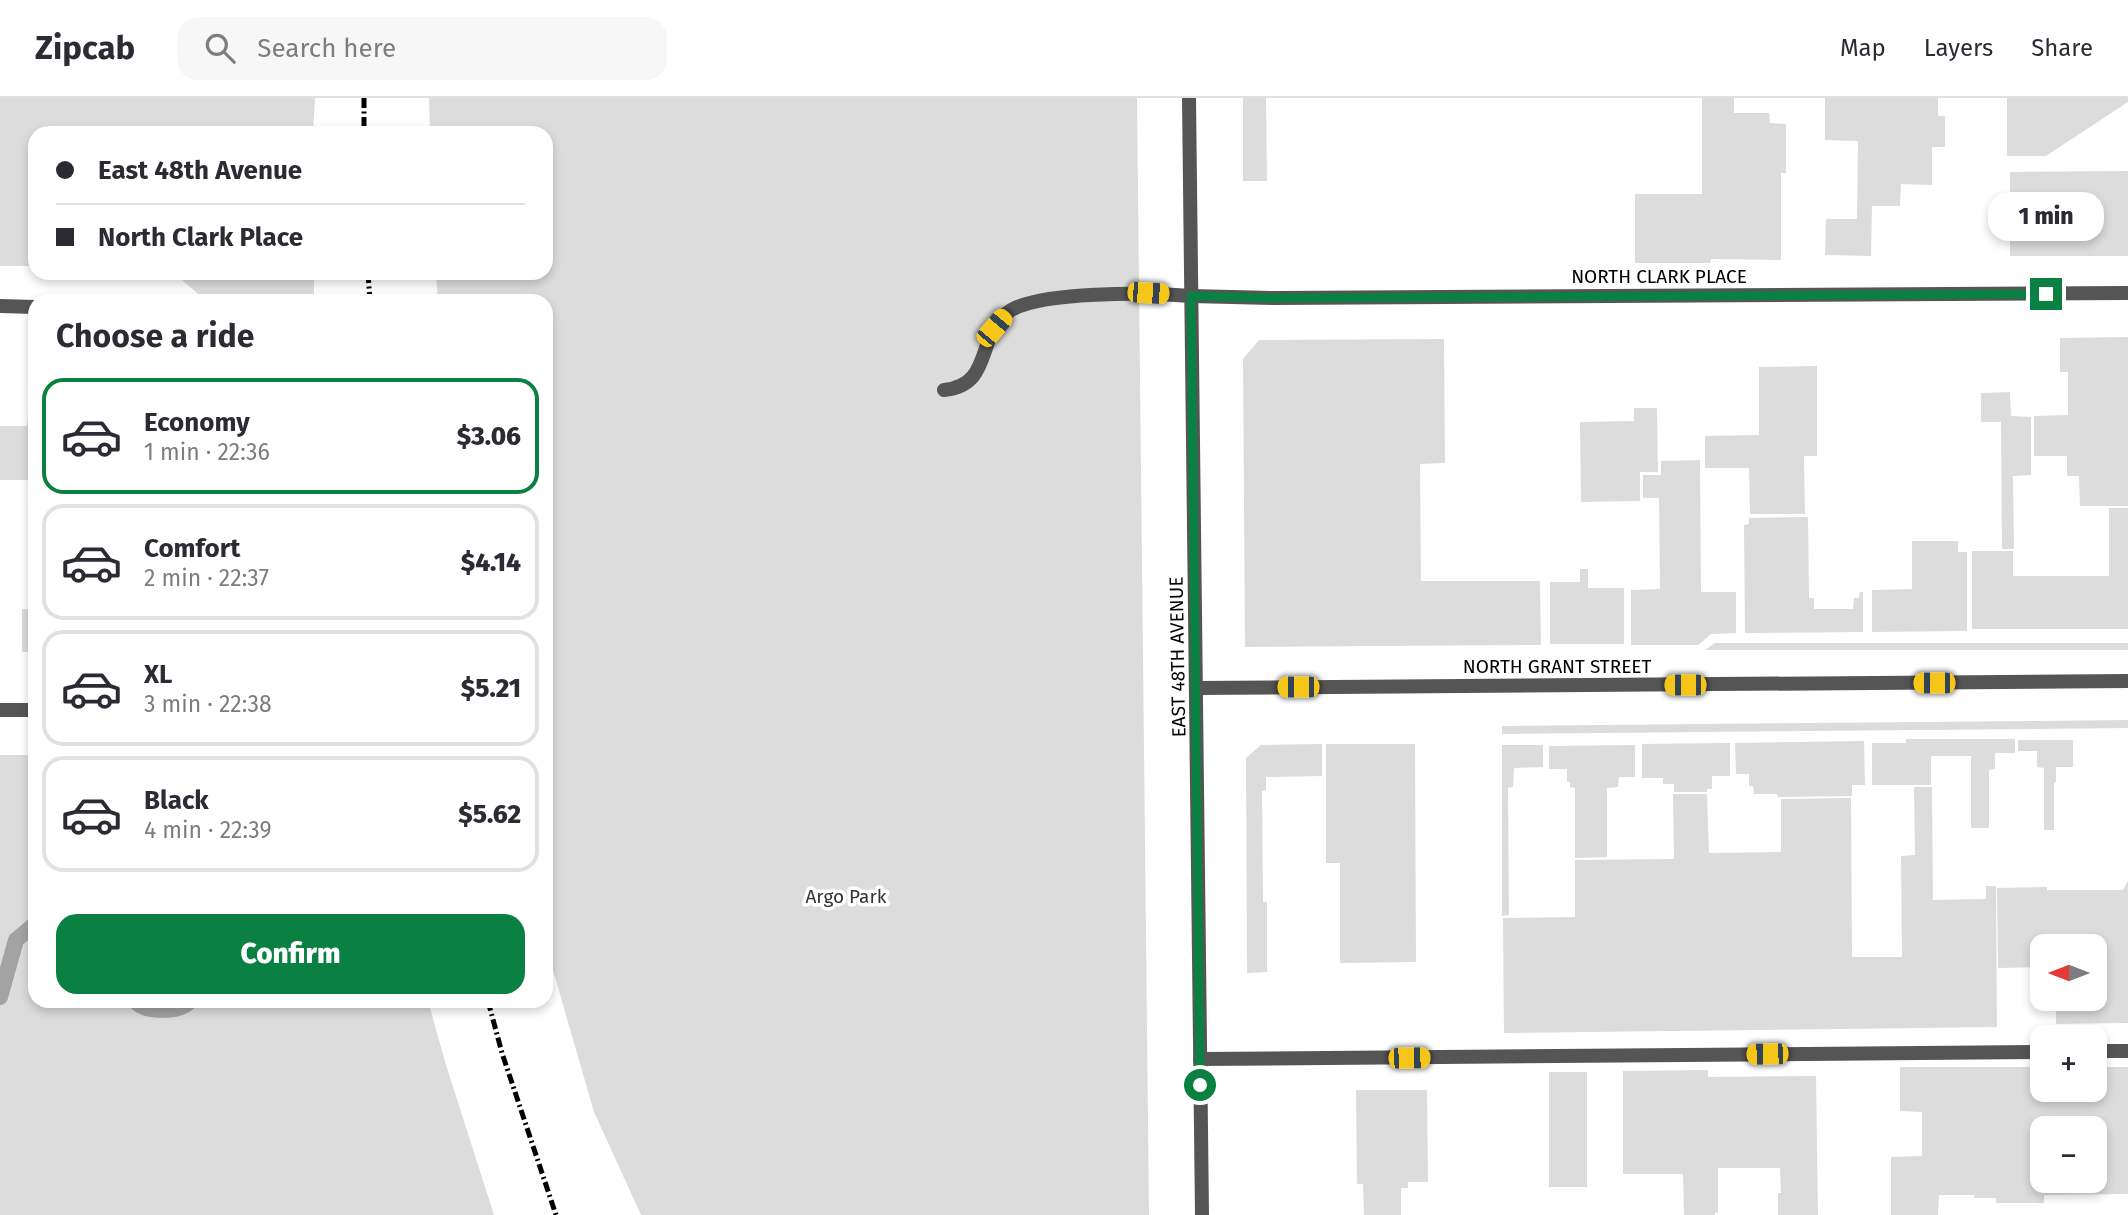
<!DOCTYPE html>
<html lang="en">
<head>
<meta charset="utf-8">
<style>
	body { margin:0; font-family:"Fira Sans",sans-serif; background:#f7f7f7; color:#2b2b33; height:100vh; display:flex; flex-direction:column; font-size:26px; white-space:nowrap }
	* { box-sizing:border-box; margin:0 }
	p { font-size:23px; color:#7c7c81 }
	.icon { flex:none; width:38px; height:38px; fill:none; stroke:currentColor; stroke-width:2; stroke-linecap:round; stroke-linejoin:round }
	.map { position:relative; flex:1; overflow:hidden }
	.side { position:absolute; left:28px; top:196px; width:525px; height:714px; display:flex; flex-direction:column; background:#fff; border-radius:21px; box-shadow:0 4px 10px #0003 }
	.side>* { flex:none }
	.top-card { position:absolute; left:28px; top:28px; width:525px; height:154px; border-radius:21px; box-shadow:0 4px 10px #0003; display:grid; align-content:center; height:154px; padding:0 28px; background:#fff }
	.needle { width:46px; rotate:270deg }
	.fabs { position:absolute; left:2030px; top:836px; display:grid; gap:14px }
	.fabs a { display:grid; place-items:center; width:77px; height:77px; border-radius:14px; background:#fff; box-shadow:0 4px 10px #0003; font-size:35px }
	.end { position:absolute; width:32px; height:32px; margin:-16px; border:9px solid #0b8043; background:#fff; box-shadow:0 0 0 4px #fff }
	.from { border-radius:50% }
	.bubble { position:absolute; height:49px; border-radius:21px; background:#fff; box-shadow:0 4px 10px #0003; font-size:23px; font-weight:800; line-height:49px; text-align:center }
	.car { position:absolute; width:21px; height:42px; margin:-21px -10px; border-radius:9px; box-shadow:0 0 5px 2px #0007; background:linear-gradient(#f5c518 24%,#345 0 40%,#f5c518 0 76%,#345 0 86%,#f5c518 0) }
	.top-card b { display:flex; align-items:center; gap:24px; height:66px; font-size:26px }
	.top-card b+b { border-top:2px solid #e1e1e2 }
	.top-card i { width:18px; height:18px; background:#2b2b33 }
	ul { padding:0; list-style:none }
	li { display:flex; align-items:center; gap:21px; height:116px; margin:0 14px 10px; padding:0 14px; border:4px solid #e1e1e2; border-radius:21px }
	li div { flex:1 }
	li b { display:block; font-size:26px }
	li em { font-style:normal; font-weight:800 }
	li.active { border-color:#0b8043 }
	li>.icon { width:63px; height:63px; stroke-width:1.5 }
	h2 { padding:0 28px; font-size:32px; line-height:84px }
	.cta { display:flex; gap:14px; margin-top:auto; padding:14px 28px }
	.cta a { flex:1; height:80px; border-radius:21px; background:#0b8043; color:#fff; font-size:28px; font-weight:800; line-height:80px; text-align:center }
	header { display:flex; align-items:center; gap:42px; box-sizing:border-box; height:98px; padding:0 35px; background:#fff; border-bottom:2px solid #e1e1e2 }
	header strong { font-size:33px }
	nav { display:flex; gap:38px; margin-inline-start:auto; font-size:24px }
	.search { width:490px; height:63px; background:#f7f7f7; display:flex; align-items:center; gap:18px; box-sizing:border-box; padding:0 24px; border-radius:21px; color:#7c7c81; font-size:26px }
	.map>svg:first-child { display:block }
	.green { fill:#dcdcdc; fill-rule:evenodd }
	.lines { fill:none; stroke-linecap:round; stroke-linejoin:round }
	.stream { stroke:#a3a3a3; stroke-width:16 }
	.lane { stroke:#555; stroke-width:14 }
	.street { stroke:#555; stroke-width:14 }
	.rail { stroke:#000; stroke-width:5; stroke-dasharray:10 3.5 2 3.5; stroke-linecap:butt }
	.route { stroke:#0b8043; stroke-width:9 }
	.labels { text-anchor:middle; stroke-width:7; stroke-linejoin:round; paint-order:stroke }
	.street-label { font-size:19px; fill:#000; stroke:#fff }
	.park-label { font-size:19px; fill:#333; stroke:#fff }
</style>
</head>
<body>
<header>
<strong>Zipcab</strong>
<div class="search"><svg class="icon" aria-label="search" viewBox="0 0 24 24"><circle cx="10" cy="10" r="6"/><path d="M15 15l6 6"/></svg>Search here</div>
<nav><a>Map</a><a>Layers</a><a>Share</a></nav>
</header>
<div class="map">
<svg width="2128" height="1117" viewBox="0 0 2128 1117">
	<rect width="100%" height="100%" fill="#fff"/>
	<g class="green">
		<path d="M 0,0 L 315,0 L 313,35 L 35,35 L 35,168 L 0,168 Z"/>
		<path d="M 429,0 L 1137,0 L 1149,1117 L 641,1117 L 594,1014 L 546,848 L 546,203 L 438,203 L 436,175 L 546,175 L 546,35 L 430,35 Z"/>
		<path d="M 1243,0 L 1266,0 L 1267,83 L 1243,83 Z"/>
		<path d="M 1702,0 L 1734,0 L 1734,15 L 1769,15 L 1770,25 L 1786,26 L 1786,75 L 1781,75 L 1781,162 L 1711,161 L 1710,165 L 1635,165 L 1635,96 L 1702,96 Z"/>
		<path d="M 1825,0 L 1938,0 L 1938,18 L 1945,18 L 1945,49 L 1932,49 L 1932,87 L 1901,86 L 1900,108 L 1872,108 L 1871,158 L 1825,157 L 1826,121 L 1857,121 L 1858,43 L 1825,42 Z"/>
		<path d="M 2007,0 L 2128,0 L 2128,4 L 2046,58 L 2007,58 Z"/>
		<path d="M 2128,73 L 2128,158 L 2010,158 L 2010,74 Z"/>
		<path d="M 174,175 L 314,175 L 314,203 L 206,203 Z"/>
		<path d="M 2128,239 L 2128,408 L 2080,408 L 2079,378 L 2067,378 L 2067,358 L 2034,358 L 2034,318 L 2068,317 L 2068,274 L 2060,274 L 2060,240 Z"/>
		<path d="M 1444,241 L 1445,365 L 1420,366 L 1421,483 L 1540,483 L 1541,547 L 1245,549 L 1243,261 L 1259,242 Z"/>
		<path d="M 33,260 L 35,382 L 0,382 L 0,328 L 27,328 L 28,317 L 33,317 Z"/>
		<path d="M 1817,268 L 1817,358 L 1804,358 L 1805,416 L 1750,416 L 1749,370 L 1705,370 L 1705,338 L 1759,337 L 1759,269 Z"/>
		<path d="M 2010,294 L 2011,318 L 2031,319 L 2031,377 L 2013,378 L 2014,451 L 2002,451 L 2001,324 L 1981,324 L 1981,295 Z"/>
		<path d="M 1634,310 L 1657,310 L 1658,374 L 1640,374 L 1640,403 L 1581,404 L 1580,324 L 1634,323 Z"/>
		<path d="M 1700,362 L 1701,494 L 1736,494 L 1736,535 L 1711,536 L 1698,547 L 1631,547 L 1631,492 L 1660,491 L 1659,400 L 1643,400 L 1643,377 L 1661,377 L 1661,363 Z"/>
		<path d="M 2109,410 L 2128,410 L 2128,531 L 1972,531 L 1972,453 L 2013,453 L 2013,478 L 2109,478 Z"/>
		<path d="M 1808,419 L 1809,500 L 1814,500 L 1814,511 L 1853,511 L 1854,500 L 1859,500 L 1860,494 L 1863,494 L 1863,534 L 1745,535 L 1744,427 L 1749,426 L 1749,420 Z"/>
		<path d="M 1912,443 L 1958,443 L 1958,454 L 1967,454 L 1967,533 L 1872,534 L 1872,492 L 1912,491 Z"/>
		<path d="M 1580,471 L 1588,471 L 1588,490 L 1624,490 L 1624,546 L 1550,546 L 1550,484 L 1580,484 Z"/>
		<rect x="22" y="511" width="13" height="43"/>
		<path d="M 1715,545 L 2128,545 L 2128,552 L 1705,552 Z"/>
		<path d="M 2128,622 L 2128,630 L 1502,636 L 1502,628 Z"/>
		<path d="M 1906,641 L 2015,641 L 2015,655 L 1995,655 L 1995,671 L 1989,672 L 1989,730 L 1971,730 L 1971,658 L 1931,658 L 1931,687 L 1872,687 L 1872,645 L 1906,645 Z"/>
		<path d="M 2018,642 L 2073,642 L 2073,669 L 2056,669 L 2056,684 L 2054,685 L 2054,732 L 2044,732 L 2044,670 L 2037,669 L 2037,653 L 2018,653 Z"/>
		<path d="M 1864,643 L 1865,687 L 1852,687 L 1852,698 L 1778,699 L 1777,696 L 1754,696 L 1753,688 L 1749,688 L 1749,676 L 1736,676 L 1735,645 Z"/>
		<path d="M 1730,645 L 1730,678 L 1712,678 L 1712,691 L 1707,691 L 1707,694 L 1674,694 L 1674,686 L 1663,686 L 1663,680 L 1642,680 L 1642,646 Z"/>
		<path d="M 1322,646 L 1322,678 L 1266,679 L 1266,692 L 1262,693 L 1263,804 L 1267,804 L 1267,874 L 1247,875 L 1246,660 L 1261,647 Z"/>
		<path d="M 1326,646 L 1415,646 L 1416,864 L 1340,865 L 1340,765 L 1326,765 Z"/>
		<path d="M 1502,647 L 1543,647 L 1543,669 L 1514,670 L 1513,689 L 1508,690 L 1509,817 L 1502,818 Z"/>
		<path d="M 1635,647 L 1635,679 L 1619,679 L 1618,689 L 1607,690 L 1607,759 L 1575,760 L 1575,690 L 1570,689 L 1570,684 L 1567,684 L 1567,671 L 1549,671 L 1549,648 Z"/>
		<path d="M 0,657 L 35,657 L 35,903 L 428,903 L 446,967 L 494,1117 L 0,1117 Z"/>
		<path d="M 1914,689 L 1932,689 L 1933,802 L 1986,801 L 1986,788 L 1996,788 L 1997,929 L 1504,935 L 1503,820 L 1575,819 L 1575,762 L 1674,761 L 1673,696 L 1707,696 L 1709,755 L 1781,754 L 1781,701 L 1851,700 L 1852,859 L 1902,859 L 1901,758 L 1915,757 Z"/>
		<path d="M 2128,783 L 2128,925 L 2056,926 L 2056,901 L 2095,901 L 2095,849 L 2042,849 L 2042,869 L 1998,870 L 1997,790 L 2047,789 L 2047,792 L 2123,792 Z"/>
		<path d="M 1900,969 L 2042,969 L 2042,992 L 2095,992 L 2095,969 L 2128,969 L 2128,1096 L 2044,1097 L 2044,1105 L 1996,1105 L 1996,1100 L 1974,1100 L 1974,1097 L 1939,1097 L 1938,1117 L 1891,1117 L 1891,1059 L 1922,1058 L 1922,1014 L 1900,1013 ZM 2042,1031 L 2095,1031 L 2095,1083 L 2042,1083 Z"/>
		<path d="M 1708,972 L 1708,979 L 1816,978 L 1818,1117 L 1778,1117 L 1778,1095 L 1781,1095 L 1780,1070 L 1718,1070 L 1718,1114 L 1715,1115 L 1715,1117 L 1684,1117 L 1683,1076 L 1623,1076 L 1623,973 Z"/>
		<rect x="1549" y="974" width="38" height="115"/>
		<path d="M 1356,992 L 1427,992 L 1428,1084 L 1408,1084 L 1408,1090 L 1401,1090 L 1401,1117 L 1364,1117 L 1363,1086 L 1357,1086 Z"/>
	</g>
	<g class="lines">
		<g class="stream">
			<path d="M 0,899 L 16,842 L 35,826"/>
			<path d="M 135,903 C 146,915 180,915 190,903"/>
		</g>
		<g class="lane">
			<path d="M 944,292 C 993,287 976,240 1007,215 C 1035,192 1153,195 1191,198"/>
			<path d="M 2095,953 L 2128,953"/>
			<path d="M 1200,961 L 2042,954"/>
		</g>
		<g class="street">
			<path d="M 1189,0 L 1202,1117"/>
			<path d="M 1191,198 L 1275,200 L 2128,195"/>
			<path d="M 0,208 L 35,209"/>
			<path d="M 1196,590 L 2128,583"/>
			<path d="M 0,612 L 35,612"/>
		</g>
		<g class="rail">
			<path d="M 364,0 L 364,35"/>
			<path d="M 368,175 L 370,203"/>
			<path d="M 488,903 L 502,955 L 556,1117"/>
		</g>
	</g>
	<g class="lines">
		<path class="route" d="M 1200,987 L 1191,198 L 1275,200 L 2046,196"/>
	</g>
	<g class="labels">
		<g class="street-label">
			<text x="1659" y="185">NORTH CLARK PLACE</text>
			<text transform="translate(1177 559) rotate(-91)" y="7">EAST 48TH AVENUE</text>
			<text x="1557" y="575">NORTH GRANT STREET</text>
		</g>
		<g class="park-label">
			<text x="846" y="805">Argo Park</text>
		</g>
	</g>
</svg>
<div class="fabs">
<a><svg class="needle" viewBox="-14 -14 28 28"><path d="M0-13l5 13h-10z" fill="#e53935"/><path d="M0 13l5-13h-10z" fill="#7c7c81"/></svg></a>
<a>+</a>
<a>−</a>
</div>
<i class="end from" style="left:1200px;top:987px"></i>
<i class="end" style="left:2046px;top:196px"></i>
<div class="bubble" style="left:1988px;top:94px;width:116px">1 min</div>
<i class="car" style="left:1148px;top:195px;rotate:93deg"></i>
<i class="car" style="left:994px;top:230px;rotate:40deg"></i>
<i class="car" style="left:1934px;top:585px;rotate:270deg"></i>
<i class="car" style="left:1685px;top:587px;rotate:270deg"></i>
<i class="car" style="left:1298px;top:589px;rotate:270deg"></i>
<i class="car" style="left:1767px;top:956px;rotate:269deg"></i>
<i class="car" style="left:1409px;top:960px;rotate:89deg"></i>
<div class="top-card">
<b><i class="from"></i>East 48th Avenue</b>
<b><i></i>North Clark Place</b>
</div>
<section class="side">
<h2>Choose a ride</h2>
<ul>
<li class="active"><svg class="icon" aria-label="car" viewBox="0 0 24 24"><path d="M5 17H2v-5l4-1 3-4h7l3 4 3 1v5h-3M9 17h6M6 11h13"/><circle cx="7" cy="17" r="2"/><circle cx="17" cy="17" r="2"/></svg><div><b>Economy</b><p>1 min · 22:36</p></div><em>$3.06</em></li>
<li><svg class="icon" aria-label="car" viewBox="0 0 24 24"><path d="M5 17H2v-5l4-1 3-4h7l3 4 3 1v5h-3M9 17h6M6 11h13"/><circle cx="7" cy="17" r="2"/><circle cx="17" cy="17" r="2"/></svg><div><b>Comfort</b><p>2 min · 22:37</p></div><em>$4.14</em></li>
<li><svg class="icon" aria-label="car" viewBox="0 0 24 24"><path d="M5 17H2v-5l4-1 3-4h7l3 4 3 1v5h-3M9 17h6M6 11h13"/><circle cx="7" cy="17" r="2"/><circle cx="17" cy="17" r="2"/></svg><div><b>XL</b><p>3 min · 22:38</p></div><em>$5.21</em></li>
<li><svg class="icon" aria-label="car" viewBox="0 0 24 24"><path d="M5 17H2v-5l4-1 3-4h7l3 4 3 1v5h-3M9 17h6M6 11h13"/><circle cx="7" cy="17" r="2"/><circle cx="17" cy="17" r="2"/></svg><div><b>Black</b><p>4 min · 22:39</p></div><em>$5.62</em></li>
</ul>
<div class="cta"><a>Confirm</a></div>
</section>
</div>
</body>
</html>
